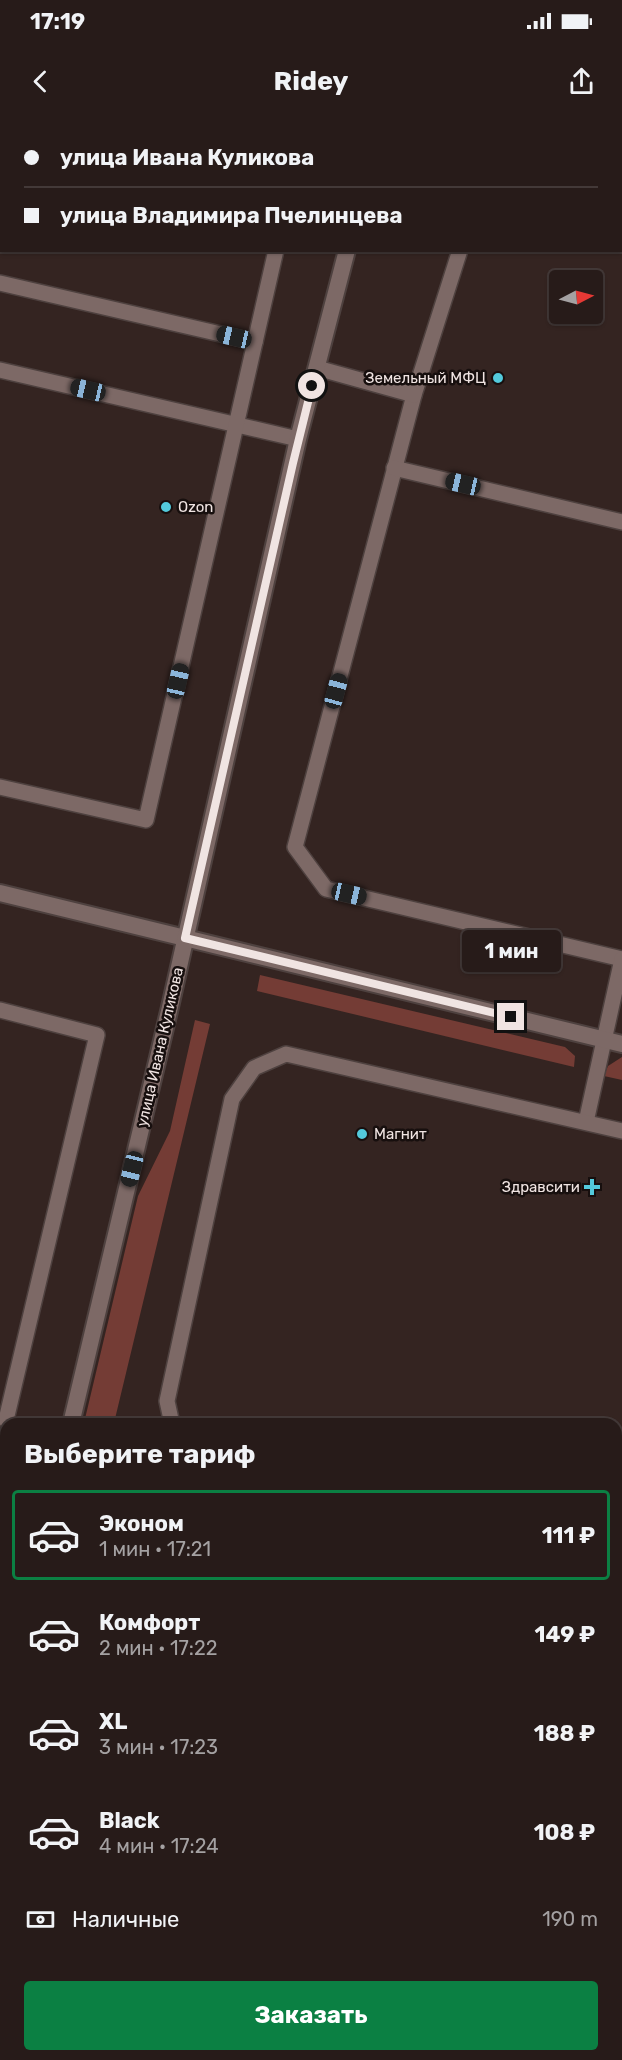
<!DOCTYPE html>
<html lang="ru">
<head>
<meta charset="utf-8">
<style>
	body { margin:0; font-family:Rubik,sans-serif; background:#2f2422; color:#f1f3f6; height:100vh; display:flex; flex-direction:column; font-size:22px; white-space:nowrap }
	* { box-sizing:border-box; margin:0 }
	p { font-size:20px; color:#a4a1a2 }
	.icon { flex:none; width:33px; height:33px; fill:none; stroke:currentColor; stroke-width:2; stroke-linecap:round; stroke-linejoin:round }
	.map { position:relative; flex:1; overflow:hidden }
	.side { position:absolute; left:0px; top:1298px; width:622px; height:644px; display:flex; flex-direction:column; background:#271b19; border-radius:18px 18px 0 0; box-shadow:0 2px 4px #0004,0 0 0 2px #433938 }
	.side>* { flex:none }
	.banner { position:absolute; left:0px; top:0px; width:622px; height:132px; box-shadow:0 2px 4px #0004,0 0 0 2px #433938; display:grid; align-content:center; height:132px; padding:0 24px; background:#271b19 }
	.needle { width:39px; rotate:84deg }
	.buttons { position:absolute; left:549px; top:150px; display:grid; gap:12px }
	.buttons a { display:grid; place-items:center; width:54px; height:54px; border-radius:6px; background:#271b19; box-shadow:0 2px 4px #0004,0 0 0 2px #433938; font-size:30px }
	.end { position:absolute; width:27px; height:27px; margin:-14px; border:8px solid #f0e4e2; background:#111; box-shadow:0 0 0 3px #111 }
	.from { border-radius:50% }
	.bubble { position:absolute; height:42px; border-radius:6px; background:#271b19; box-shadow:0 2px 4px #0004,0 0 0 2px #433938; font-size:20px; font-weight:700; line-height:42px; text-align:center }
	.car { position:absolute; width:18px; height:36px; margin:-18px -9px; border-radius:8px; box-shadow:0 0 4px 2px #0007; background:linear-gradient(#222 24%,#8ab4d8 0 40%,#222 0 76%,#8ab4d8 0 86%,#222 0) }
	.banner b { display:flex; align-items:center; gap:21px; height:57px; font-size:22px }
	.banner b+b { border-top:2px solid #433938 }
	.banner i { width:15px; height:15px; background:#f1f3f6 }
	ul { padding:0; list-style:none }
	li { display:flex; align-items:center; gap:18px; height:90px; margin:0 12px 9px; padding:0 12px; border:3px solid transparent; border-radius:6px }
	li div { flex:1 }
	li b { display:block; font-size:22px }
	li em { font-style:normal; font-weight:700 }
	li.on { border-color:#0b8043 }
	li>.icon { width:54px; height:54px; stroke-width:1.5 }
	h2 { padding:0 24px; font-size:27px; line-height:72px }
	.pay { display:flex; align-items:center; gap:15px; height:66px; padding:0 24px; font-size:22px }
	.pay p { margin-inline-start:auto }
	.primary-button { display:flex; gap:12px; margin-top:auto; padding:12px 24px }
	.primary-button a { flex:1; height:69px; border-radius:6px; background:#0b8043; color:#fff; font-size:24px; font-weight:700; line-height:69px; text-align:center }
	.status { display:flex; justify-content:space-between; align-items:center; height:42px; padding:0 30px; background:#271b19; direction:ltr }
	.status svg { height:16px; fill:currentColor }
	header { display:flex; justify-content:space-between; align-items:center; height:78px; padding:0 24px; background:#271b19; font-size:27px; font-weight:700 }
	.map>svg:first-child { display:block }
	.green { fill:#743c35 }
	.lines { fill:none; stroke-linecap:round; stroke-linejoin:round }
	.service-casing { stroke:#4e413f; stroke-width:18 }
	.minor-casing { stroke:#4e413f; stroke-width:20 }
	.service { stroke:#7d6966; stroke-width:15 }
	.minor { stroke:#7d6966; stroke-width:16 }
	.route { stroke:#f0e4e2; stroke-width:8 }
	.poi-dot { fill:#53cadc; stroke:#170f0e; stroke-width:2 }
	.labels { text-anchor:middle; stroke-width:5; stroke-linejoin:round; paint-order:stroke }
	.poi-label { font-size:15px; fill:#f0e4e2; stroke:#170f0e; text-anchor:end }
	.street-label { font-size:15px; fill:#f0e4e2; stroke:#170f0e }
</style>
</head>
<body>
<div class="status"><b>17:19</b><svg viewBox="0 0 49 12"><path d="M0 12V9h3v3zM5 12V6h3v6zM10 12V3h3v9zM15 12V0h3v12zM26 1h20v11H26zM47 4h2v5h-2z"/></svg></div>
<header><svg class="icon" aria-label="back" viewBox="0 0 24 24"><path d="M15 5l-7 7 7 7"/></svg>Ridey<svg class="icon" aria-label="share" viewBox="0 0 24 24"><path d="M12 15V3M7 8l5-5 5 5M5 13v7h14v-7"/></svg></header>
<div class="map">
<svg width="622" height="1940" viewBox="0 0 622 1940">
	<rect width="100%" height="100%" fill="#342421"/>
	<g class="green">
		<path d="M 260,855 L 565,927 L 575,936 L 574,947 L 257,871 Z"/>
		<path d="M 195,900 L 210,904 L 114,1303 L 84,1303 L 138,1076 L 170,1011 Z"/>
		<path d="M 622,937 L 622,960 L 604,956 L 608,946 Z"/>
		<path d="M 6,1627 L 6,1755 L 0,1780 L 0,1651 Z"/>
	</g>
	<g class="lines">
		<defs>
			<g id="service">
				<path d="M 306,2 L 307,0"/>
				<path d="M 503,2 L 503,0"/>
				<path d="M 460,130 L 414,275 L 295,727 L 326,769 L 622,839"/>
				<path d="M 0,163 L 255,222"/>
				<path d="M 317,248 L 414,275"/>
				<path d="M 0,250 L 298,319"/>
				<path d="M 394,348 L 622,402"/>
				<path d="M 0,667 L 146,700 L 276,130"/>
				<path d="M 0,890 L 97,915 L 6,1300"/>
				<path d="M 586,1002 L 622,839"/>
				<path d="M 172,1304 L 167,1281 L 232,979 L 254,948 L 286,934 L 622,1011"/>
				<path d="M 0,1395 L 6,1397"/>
				<path d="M 616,1481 L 622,1482"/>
				<path d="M 0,1847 L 6,1849"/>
				<path d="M 616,1881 L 622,1882"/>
				<path d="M 480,1935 L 509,1940"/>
				<path d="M 27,1940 L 28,1935"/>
				<path d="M 220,1940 L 220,1939"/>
				<path d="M 428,1940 L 429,1935"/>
			</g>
			<g id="minor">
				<path d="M 380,2 L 381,0"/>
				<path d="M 0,773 L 622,924"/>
				<path d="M 71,1304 L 170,887 L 298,319 L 347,130"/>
				<path d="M 0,1588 L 6,1564"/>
			</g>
		</defs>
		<use href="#service" class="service-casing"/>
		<use href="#minor" class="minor-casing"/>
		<use href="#service" class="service"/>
		<use href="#minor" class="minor"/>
	</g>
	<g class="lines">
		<path class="route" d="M 312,266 L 293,343 L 185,818 L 511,897"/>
	</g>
	<g class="poi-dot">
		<circle cx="498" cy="258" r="6"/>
		<circle cx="166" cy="387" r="6"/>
		<circle cx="362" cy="1014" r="6"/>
		<path d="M589 1058h6v6h6v6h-6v6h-6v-6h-6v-6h6z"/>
	</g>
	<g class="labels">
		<g class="poi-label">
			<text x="486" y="263">Земельный МФЦ</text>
			<text x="178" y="392" text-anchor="start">Ozon</text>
			<text x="374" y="1019" text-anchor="start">Магнит</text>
			<text x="580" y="1072">Здравсити</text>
		</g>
		<g class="street-label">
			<text transform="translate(160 927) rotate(-77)" y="5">улица Ивана Куликова</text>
		</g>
	</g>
</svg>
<div class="buttons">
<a><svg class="needle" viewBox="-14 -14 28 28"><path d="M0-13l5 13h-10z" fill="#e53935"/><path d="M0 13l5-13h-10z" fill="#a4a1a2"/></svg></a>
</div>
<i class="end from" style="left:312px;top:266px"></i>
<i class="end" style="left:511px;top:897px"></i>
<div class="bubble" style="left:462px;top:810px;width:99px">1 мин</div>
<i class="car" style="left:234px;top:217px;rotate:283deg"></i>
<i class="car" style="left:88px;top:270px;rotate:283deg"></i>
<i class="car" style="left:463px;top:364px;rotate:283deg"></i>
<i class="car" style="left:178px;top:561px;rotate:13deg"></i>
<i class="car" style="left:336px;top:571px;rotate:15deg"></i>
<i class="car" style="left:349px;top:774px;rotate:103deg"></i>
<i class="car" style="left:132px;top:1049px;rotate:194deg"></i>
<div class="banner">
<b><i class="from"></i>улица Ивана Куликова</b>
<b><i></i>улица Владимира Пчелинцева</b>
</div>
<section class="side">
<h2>Выберите тариф</h2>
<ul>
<li class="on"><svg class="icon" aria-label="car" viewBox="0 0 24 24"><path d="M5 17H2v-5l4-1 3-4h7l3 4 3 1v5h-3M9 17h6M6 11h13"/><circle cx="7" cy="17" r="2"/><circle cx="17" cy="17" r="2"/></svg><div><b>Эконом</b><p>1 мин · 17:21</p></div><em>111 ₽</em></li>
<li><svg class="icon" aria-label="car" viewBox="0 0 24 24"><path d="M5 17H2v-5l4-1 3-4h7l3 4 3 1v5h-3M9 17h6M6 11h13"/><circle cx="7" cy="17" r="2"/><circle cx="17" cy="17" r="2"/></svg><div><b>Комфорт</b><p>2 мин · 17:22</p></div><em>149 ₽</em></li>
<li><svg class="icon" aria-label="car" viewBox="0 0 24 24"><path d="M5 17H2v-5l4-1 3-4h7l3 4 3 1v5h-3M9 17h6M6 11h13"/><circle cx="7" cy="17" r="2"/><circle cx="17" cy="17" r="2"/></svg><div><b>XL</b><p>3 мин · 17:23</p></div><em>188 ₽</em></li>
<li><svg class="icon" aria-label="car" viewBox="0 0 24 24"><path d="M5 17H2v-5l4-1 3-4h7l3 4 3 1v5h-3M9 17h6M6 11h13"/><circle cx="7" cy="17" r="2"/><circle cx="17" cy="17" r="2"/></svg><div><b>Black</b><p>4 мин · 17:24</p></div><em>108 ₽</em></li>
</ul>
<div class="pay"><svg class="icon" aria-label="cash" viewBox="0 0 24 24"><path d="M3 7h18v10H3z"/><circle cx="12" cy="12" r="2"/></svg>Наличные<p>190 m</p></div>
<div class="primary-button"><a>Заказать</a></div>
</section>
</div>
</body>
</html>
